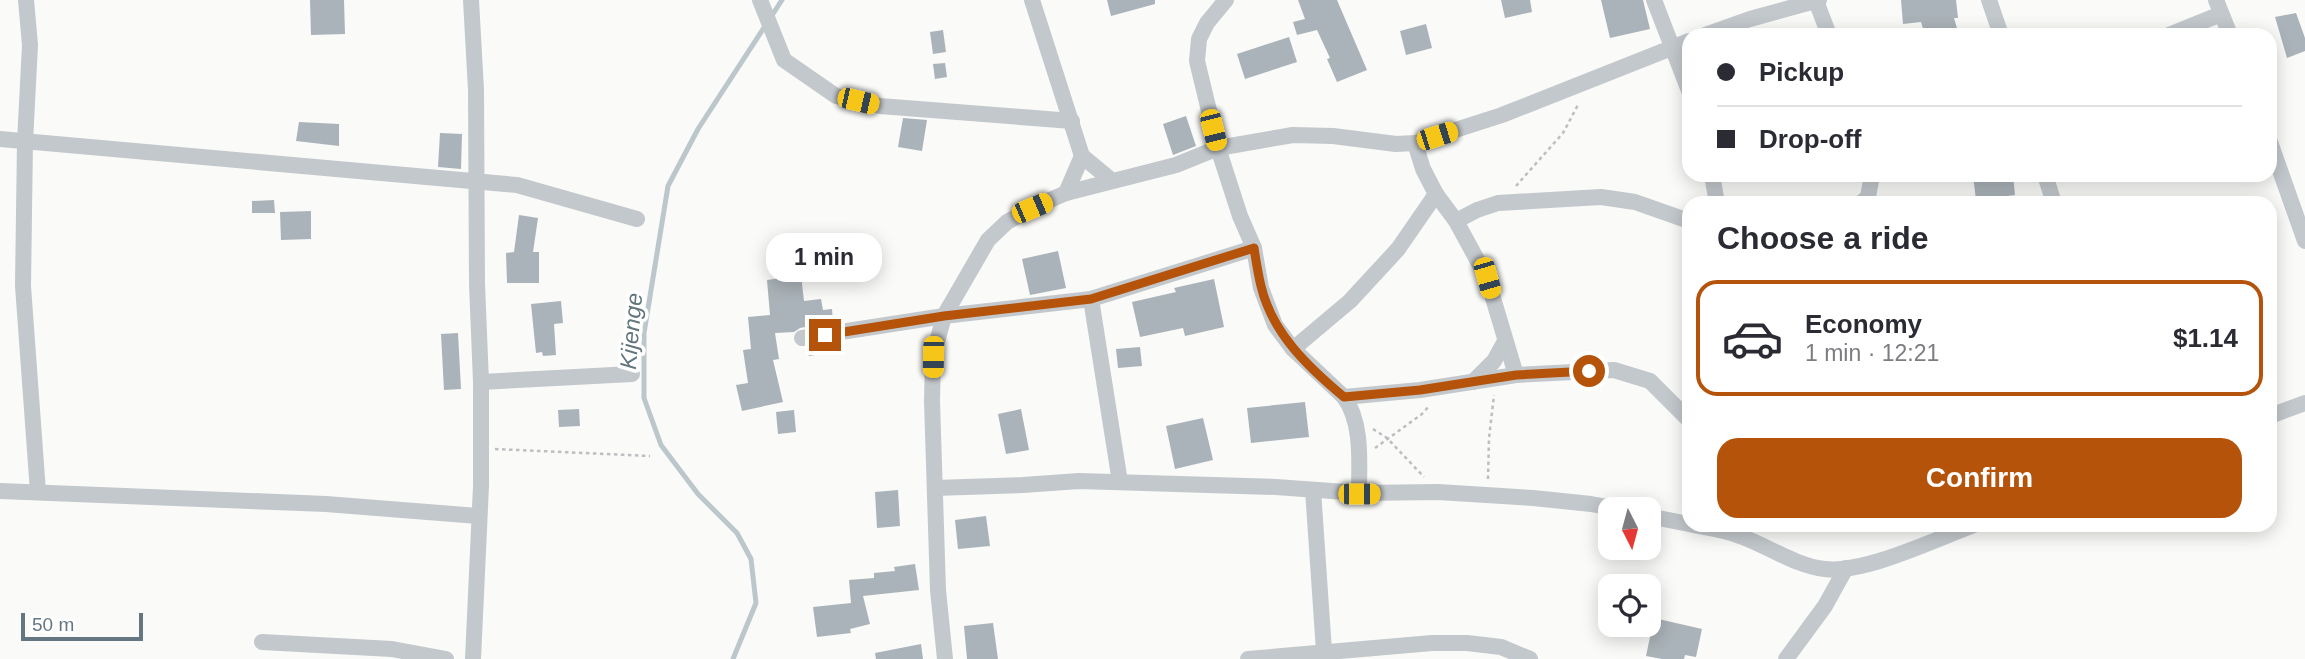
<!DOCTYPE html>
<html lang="en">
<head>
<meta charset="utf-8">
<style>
	body { margin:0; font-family:Arial,sans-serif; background:#f7f7f7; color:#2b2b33; height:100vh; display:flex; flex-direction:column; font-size:26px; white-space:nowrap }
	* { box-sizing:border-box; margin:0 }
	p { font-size:23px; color:#7c7c81 }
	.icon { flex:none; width:38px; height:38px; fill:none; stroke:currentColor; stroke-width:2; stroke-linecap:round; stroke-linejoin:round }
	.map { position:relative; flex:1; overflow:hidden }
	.drawer { position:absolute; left:1682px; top:196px; width:595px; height:336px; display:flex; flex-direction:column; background:#fff; border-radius:21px; box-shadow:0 4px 18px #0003 }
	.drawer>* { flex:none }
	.top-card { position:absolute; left:1682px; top:28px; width:595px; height:154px; border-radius:21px; box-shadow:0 4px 18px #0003; display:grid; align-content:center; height:154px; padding:0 35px; background:#fff }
	.needle { width:46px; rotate:174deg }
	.tools { position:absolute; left:1598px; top:497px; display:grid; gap:14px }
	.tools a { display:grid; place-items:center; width:63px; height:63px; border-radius:14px; background:#fff; box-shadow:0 4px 18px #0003; font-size:35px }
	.scale { position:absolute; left:21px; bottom:18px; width:122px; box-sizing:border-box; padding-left:7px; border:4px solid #657683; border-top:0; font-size:19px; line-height:24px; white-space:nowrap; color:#657683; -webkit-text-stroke:5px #fff; paint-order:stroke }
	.end { position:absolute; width:32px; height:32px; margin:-16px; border:9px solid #b45309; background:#fff; box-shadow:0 0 0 4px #fff }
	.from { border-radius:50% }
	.bubble { position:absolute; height:49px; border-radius:21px; background:#fff; box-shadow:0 4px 18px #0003; font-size:23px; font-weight:700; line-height:49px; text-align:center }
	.car { position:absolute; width:21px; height:42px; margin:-21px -10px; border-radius:9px; box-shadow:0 0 5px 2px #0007; background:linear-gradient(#f5c518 24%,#345 0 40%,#f5c518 0 76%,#345 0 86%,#f5c518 0) }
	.top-card b { display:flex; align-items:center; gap:24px; height:66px; font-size:26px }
	.top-card b+b { border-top:2px solid #e1e1e2 }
	.top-card i { width:18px; height:18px; background:#2b2b33 }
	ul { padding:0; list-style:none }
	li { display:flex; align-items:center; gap:21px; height:116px; margin:0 14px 10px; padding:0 21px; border:4px solid transparent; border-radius:21px }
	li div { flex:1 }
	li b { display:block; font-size:26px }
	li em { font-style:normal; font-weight:700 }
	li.on { border-color:#b45309 }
	li>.icon { width:63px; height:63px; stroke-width:1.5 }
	h2 { padding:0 35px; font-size:32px; line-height:84px }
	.primary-button { display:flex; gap:14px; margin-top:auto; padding:14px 35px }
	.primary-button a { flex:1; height:80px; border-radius:21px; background:#b45309; color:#fff; font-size:28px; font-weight:700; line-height:80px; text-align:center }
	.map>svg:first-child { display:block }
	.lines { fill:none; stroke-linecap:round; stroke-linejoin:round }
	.stream { stroke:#bbc7cb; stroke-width:5 }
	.building { fill:#aab3b9 }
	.path { stroke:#bbbfc2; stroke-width:2.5; stroke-dasharray:3.5 3.5; stroke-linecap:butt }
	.minor { stroke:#c3c8cc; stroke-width:16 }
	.route { stroke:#b45309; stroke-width:9 }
	.labels { text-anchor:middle; stroke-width:7; stroke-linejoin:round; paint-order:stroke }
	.water-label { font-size:23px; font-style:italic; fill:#60757c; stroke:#fff }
</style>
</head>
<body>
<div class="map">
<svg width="2305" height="659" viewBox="0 0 2305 659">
	<rect width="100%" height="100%" fill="#fafaf8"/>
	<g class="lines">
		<path class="stream" d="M 733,659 L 756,603 L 751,559 L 737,533 L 698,494 L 661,445 L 644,398 L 644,333 L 668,186 L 698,129 L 782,0"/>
	</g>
	<g class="building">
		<path d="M 310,0 L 344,0 L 345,34 L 311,35 Z"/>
		<path d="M 1107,0 L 1155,0 L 1155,4 L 1111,16 Z"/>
		<path d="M 1298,0 L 1337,0 L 1367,70 L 1337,82 L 1327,59 L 1330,58 L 1317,30 L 1297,35 L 1293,22 L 1305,19 Z"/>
		<path d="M 1501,0 L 1530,0 L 1532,12 L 1505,18 Z"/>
		<path d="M 1601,0 L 1643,0 L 1650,29 L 1610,38 Z"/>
		<path d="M 1901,0 L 1956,0 L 1958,18 L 1954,18 L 1959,35 L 1925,35 L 1921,22 L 1903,24 Z"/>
		<path d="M 2296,13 L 2305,38 L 2305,51 L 2287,58 L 2275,17 Z"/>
		<path d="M 1426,24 L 1432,48 L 1406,55 L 1400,31 Z"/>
		<path d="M 943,30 L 946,52 L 933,54 L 930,32 Z"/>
		<path d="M 1289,37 L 1297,62 L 1245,79 L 1237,54 Z"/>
		<path d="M 945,63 L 947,77 L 935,79 L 933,64 Z"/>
		<path d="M 1186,116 L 1196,146 L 1173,155 L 1163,124 Z"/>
		<path d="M 903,118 L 927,120 L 922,151 L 898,147 Z"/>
		<path d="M 299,122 L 339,124 L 339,146 L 296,141 Z"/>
		<path d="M 440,133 L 462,134 L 461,169 L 438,167 Z"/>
		<path d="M 1973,175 L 2013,175 L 2015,195 L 1976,200 Z"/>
		<path d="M 274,200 L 275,213 L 252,213 L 252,201 Z"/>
		<path d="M 311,211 L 311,239 L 281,240 L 280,212 Z"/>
		<path d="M 519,215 L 538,218 L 533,252 L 539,252 L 539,283 L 507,283 L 506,253 L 514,252 Z"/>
		<path d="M 1058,251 L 1066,288 L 1030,295 L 1022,259 Z"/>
		<path d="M 801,275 L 804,301 L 821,299 L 823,310 L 832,309 L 833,322 L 800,328 L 794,332 L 775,333 L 779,359 L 773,360 L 783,402 L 742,411 L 736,385 L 748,383 L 743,350 L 751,349 L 748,317 L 770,315 L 767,280 Z"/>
		<path d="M 1214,279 L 1224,327 L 1185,336 L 1183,328 L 1140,337 L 1132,302 L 1176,292 L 1174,288 Z"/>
		<path d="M 561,301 L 563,323 L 554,324 L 556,355 L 543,356 L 542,352 L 536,353 L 531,304 Z"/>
		<path d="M 458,333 L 461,389 L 444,390 L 441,334 Z"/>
		<path d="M 837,343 L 839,351 L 809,356 L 807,348 Z"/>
		<path d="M 1140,347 L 1142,366 L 1118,368 L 1116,349 Z"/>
		<path d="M 1305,402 L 1309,437 L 1251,443 L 1247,408 Z"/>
		<path d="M 579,409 L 580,426 L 559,427 L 558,410 Z"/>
		<path d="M 1021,409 L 1029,450 L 1006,454 L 998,414 Z"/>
		<path d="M 794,410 L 796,432 L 778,434 L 776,412 Z"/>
		<path d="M 1203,418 L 1213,460 L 1175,469 L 1166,426 Z"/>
		<path d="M 898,490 L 900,526 L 877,528 L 875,492 Z"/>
		<path d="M 986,516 L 990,546 L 958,549 L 955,520 Z"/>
		<path d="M 915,564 L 919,590 L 863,596 L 870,624 L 850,629 L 851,633 L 817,637 L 813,607 L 851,603 L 849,580 L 874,578 L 874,573 L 895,571 L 894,567 Z"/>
		<path d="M 1654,618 L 1702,629 L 1696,657 L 1685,655 L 1684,659 L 1662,659 L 1646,656 Z"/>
		<path d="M 993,623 L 998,659 L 967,659 L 964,626 Z"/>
		<path d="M 921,644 L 923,659 L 876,659 L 875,653 Z"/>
	</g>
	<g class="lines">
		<g class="path">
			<path d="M 1516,186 L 1563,133 L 1579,103"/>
			<path d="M 1373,429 L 1387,438 L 1424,477"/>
			<path d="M 1375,448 L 1422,414 L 1430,405"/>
			<path d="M 495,449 L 650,456"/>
			<path d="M 1488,479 L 1489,438 L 1494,395"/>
		</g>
		<g class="minor">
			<path d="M 26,0 L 30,45 L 25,142 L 23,286 L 38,492"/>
			<path d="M 471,0 L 476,90 L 477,284 L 481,382 L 481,486 L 473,659"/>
			<path d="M 760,0 L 784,60 L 836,96 L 880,106 L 1072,121"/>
			<path d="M 1032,0 L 1082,156 L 1111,180"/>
			<path d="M 1226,0 L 1207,23 L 1199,39 L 1197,61 L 1218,148 L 1240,216 L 1254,248 L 1261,288 L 1275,325 L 1293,349 L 1344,397 C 1363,423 1359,463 1359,493"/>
			<path d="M 1654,0 L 1689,91"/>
			<path d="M 1989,0 L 2001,35"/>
			<path d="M 2216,0 L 2230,35"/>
			<path d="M 1816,1 L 1829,35"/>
			<path d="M 1705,35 L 1750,19 L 1819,0"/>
			<path d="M 2169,35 L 2221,14"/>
			<path d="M 0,139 L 517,185 L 637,219"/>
			<path d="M 2270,142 L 2305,241"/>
			<path d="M 1415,143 L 1423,169 L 1436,194 L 1456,221 L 1487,278 L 1516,375"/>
			<path d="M 1712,175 L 1717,203"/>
			<path d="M 2045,175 L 2054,203"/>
			<path d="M 1066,193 L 1082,156"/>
			<path d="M 1861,203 L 1868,197 L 1872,175"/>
			<path d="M 1456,221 L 1477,210 L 1498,203 L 1601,197 L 1635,202 L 1689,221"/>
			<path d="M 1091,299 L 1120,482"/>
			<path d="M 802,338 L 944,316 L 1091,299 L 1254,248"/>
			<path d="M 1293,349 L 1350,301 L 1398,249 L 1436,194"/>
			<path d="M 481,382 L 632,374"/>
			<path d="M 1473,382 L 1494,361 L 1505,341"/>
			<path d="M 1344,397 L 1420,390 L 1516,375 L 1614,370 L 1650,381 L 1689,420"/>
			<path d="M 2270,416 L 2305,403"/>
			<path d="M 935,488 L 1023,485 L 1079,481 L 1276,487 L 1359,493 L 1438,492 L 1533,498 L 1591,504 L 1618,509"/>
			<path d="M 1313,490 L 1324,651"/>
			<path d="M 0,491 L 326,504 L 478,516"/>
			<path d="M 1648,516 L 1689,524"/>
			<path d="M 1693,525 C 1709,528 1725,530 1740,536 C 1768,546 1796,566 1825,569 C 1864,574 1936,539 1974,525"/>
			<path d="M 262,642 L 392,649 L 446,659"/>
			<path d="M 945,659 L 938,590 L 932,401 L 933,357 L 944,316 L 988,240 L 1007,222 L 1032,208 L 1066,193 L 1176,165 L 1218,148 L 1293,135 L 1333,136 L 1396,144 L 1415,143 L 1502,115 L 1689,41"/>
			<path d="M 1248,659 L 1432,643 L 1467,643 L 1501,647 L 1530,659"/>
			<path d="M 1786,659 L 1825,606 L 1846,568"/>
		</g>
	</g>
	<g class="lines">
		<path class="route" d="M 825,335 L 944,316 L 1091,299 L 1254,248 C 1256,261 1258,274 1261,286 C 1272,333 1308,367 1344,397 L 1420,390 L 1516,375 L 1589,371"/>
	</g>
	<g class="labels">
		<g class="water-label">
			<text transform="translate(631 331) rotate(-85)" y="8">Kijenge</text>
		</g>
	</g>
</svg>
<div class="tools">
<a><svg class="needle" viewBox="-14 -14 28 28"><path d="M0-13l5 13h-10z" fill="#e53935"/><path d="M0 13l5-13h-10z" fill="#7c7c81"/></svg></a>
<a><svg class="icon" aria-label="locate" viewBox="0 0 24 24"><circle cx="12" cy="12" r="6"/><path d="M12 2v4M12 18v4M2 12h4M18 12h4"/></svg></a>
</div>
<div class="scale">50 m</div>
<i class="end from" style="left:1589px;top:371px"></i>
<i class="end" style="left:825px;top:335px"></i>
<div class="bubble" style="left:766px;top:233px;width:116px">1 min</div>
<i class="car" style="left:858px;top:101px;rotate:103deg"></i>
<i class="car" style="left:1213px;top:130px;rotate:166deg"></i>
<i class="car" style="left:1437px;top:136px;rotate:72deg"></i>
<i class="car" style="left:1032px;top:208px;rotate:67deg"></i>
<i class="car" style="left:1487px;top:278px;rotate:164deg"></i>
<i class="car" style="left:933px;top:357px;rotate:181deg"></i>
<i class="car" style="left:1359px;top:494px;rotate:90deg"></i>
<div class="top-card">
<b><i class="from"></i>Pickup</b>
<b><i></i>Drop-off</b>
</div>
<section class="drawer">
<h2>Choose a ride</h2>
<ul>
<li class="on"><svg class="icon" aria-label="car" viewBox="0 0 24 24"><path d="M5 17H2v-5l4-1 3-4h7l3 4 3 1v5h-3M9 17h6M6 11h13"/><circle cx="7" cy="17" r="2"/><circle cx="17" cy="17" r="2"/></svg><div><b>Economy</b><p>1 min · 12:21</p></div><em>$1.14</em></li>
</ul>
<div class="primary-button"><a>Confirm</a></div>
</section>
</div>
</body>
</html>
